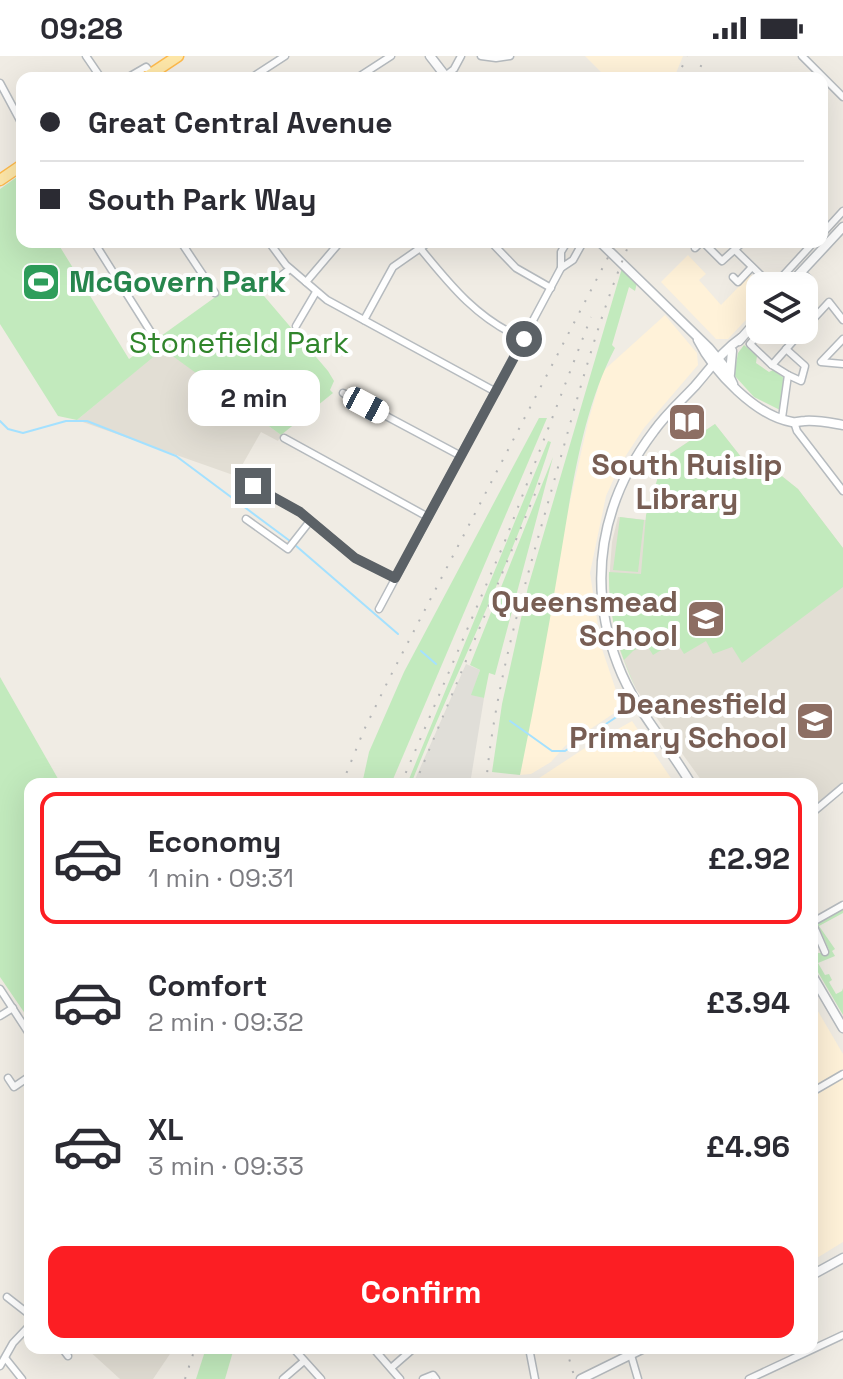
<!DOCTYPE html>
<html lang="en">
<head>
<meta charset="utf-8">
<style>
	body { margin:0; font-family:"Space Grotesk",sans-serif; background:#f2f2f3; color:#2b2b33; height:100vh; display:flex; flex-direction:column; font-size:30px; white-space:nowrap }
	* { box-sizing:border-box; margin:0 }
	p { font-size:26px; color:#7c7c81 }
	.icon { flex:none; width:44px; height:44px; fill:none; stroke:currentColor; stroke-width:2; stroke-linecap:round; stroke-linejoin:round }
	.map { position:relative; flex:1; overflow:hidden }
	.details { position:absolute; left:24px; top:722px; width:794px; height:576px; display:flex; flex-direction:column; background:#fff; border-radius:16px; box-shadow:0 8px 32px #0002 }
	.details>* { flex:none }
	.guide { position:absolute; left:16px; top:16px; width:812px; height:176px; border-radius:16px; box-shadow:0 8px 32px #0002; display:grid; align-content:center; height:176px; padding:0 24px; background:#fff }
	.buttons { position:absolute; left:746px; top:216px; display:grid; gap:16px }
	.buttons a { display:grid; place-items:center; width:72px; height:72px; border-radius:16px; background:#fff; box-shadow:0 8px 32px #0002; font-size:40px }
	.end { position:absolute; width:36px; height:36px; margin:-18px; border:10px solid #5b6166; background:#fff; box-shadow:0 0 0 4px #fff }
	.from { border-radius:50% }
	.bubble { position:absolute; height:56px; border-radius:16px; background:#fff; box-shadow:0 8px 32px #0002; font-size:26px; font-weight:700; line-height:56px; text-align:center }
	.car { position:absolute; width:24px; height:48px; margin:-24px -12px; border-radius:10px; box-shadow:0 0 6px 2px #0007; background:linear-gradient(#fff 24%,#345 0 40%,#fff 0 76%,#345 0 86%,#fff 0) }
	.guide b { display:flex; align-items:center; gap:28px; height:76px; font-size:30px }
	.guide b+b { border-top:2px solid #e1e1e2 }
	.guide i { width:20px; height:20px; background:#2b2b33 }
	ul { padding:14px 0 0; list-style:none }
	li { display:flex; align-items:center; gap:24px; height:132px; margin:0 16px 12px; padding:0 8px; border:4px solid transparent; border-radius:16px }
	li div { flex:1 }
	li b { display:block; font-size:30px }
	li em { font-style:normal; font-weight:700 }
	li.selected { border-color:#fc1e23 }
	li>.icon { width:72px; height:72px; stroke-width:1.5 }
	.button { display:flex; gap:16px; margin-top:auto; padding:16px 24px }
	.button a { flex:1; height:92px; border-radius:16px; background:#fc1e23; color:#fff; font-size:32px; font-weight:700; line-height:92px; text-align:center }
	.status { display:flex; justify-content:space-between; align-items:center; height:56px; padding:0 40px; background:#fff; direction:ltr }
	.status svg { height:22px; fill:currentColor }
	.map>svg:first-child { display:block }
	.commercial { fill:#fff2d9 }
	.industrial { fill:#e0ded8 }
	.education { fill:#e2ded4 }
	.green { fill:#c2eabd }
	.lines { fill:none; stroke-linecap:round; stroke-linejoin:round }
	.stream { stroke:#a4e1ff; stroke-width:2 }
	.minor-casing { stroke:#b6bbbf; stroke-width:9 }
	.tertiary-casing { stroke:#b6bbbf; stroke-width:11 }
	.primary-casing { stroke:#ffbb4d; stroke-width:13 }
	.minor { stroke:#fff; stroke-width:6 }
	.tertiary { stroke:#fff; stroke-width:8 }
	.primary { stroke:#ffe8a9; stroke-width:10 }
	.rail { stroke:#b5b6b7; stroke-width:2; stroke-dasharray:2 10; stroke-linecap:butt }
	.route { stroke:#5b6166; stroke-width:10 }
	.labels { text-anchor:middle; stroke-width:8; stroke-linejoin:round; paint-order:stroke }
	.leisure-label { font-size:30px; font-weight:bold; fill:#27864d; stroke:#fff; text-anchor:start }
	.park-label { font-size:30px; fill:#30852b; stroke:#fff }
	.education-label { font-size:30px; font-weight:bold; fill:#785e54; stroke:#fff; text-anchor:end }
</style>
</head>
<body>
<div class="status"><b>09:28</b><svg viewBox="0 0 49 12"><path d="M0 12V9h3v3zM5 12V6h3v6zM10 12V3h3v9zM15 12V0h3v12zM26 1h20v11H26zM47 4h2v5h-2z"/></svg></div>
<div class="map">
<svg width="843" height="1323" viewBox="0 0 843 1323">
	<rect width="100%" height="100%" fill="#f0ece4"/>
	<g class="commercial">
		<path d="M 585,0 L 683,0 L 674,22 L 607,22 Z"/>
		<path d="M 688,199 L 706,218 L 699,224 L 721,249 L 750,219 L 762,230 L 760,249 L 728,283 L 716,283 L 661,226 Z"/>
		<path d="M 665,259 L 697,297 L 698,309 L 644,372 L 621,407 L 606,440 L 590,517 L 601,590 L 622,652 L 565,690 L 551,706 L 531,718 L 520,719 L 564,472 L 588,366 L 603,315 Z"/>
		<path d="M 632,665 L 675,728 L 530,728 L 588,690 Z"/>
		<path d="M 812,945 L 843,998 L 843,1186 L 812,1205 Z"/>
	</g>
	<path class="industrial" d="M 466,608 L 480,614 L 472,638 L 484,642 L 470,728 L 413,728 Z"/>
	<g class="education">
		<path d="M 163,292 L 281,379 L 278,385 L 261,376 L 236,420 L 77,364 Z"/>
		<path d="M 715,368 L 749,411 L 763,405 L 798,433 L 843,492 L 843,726 L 814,753 L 812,728 L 704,728 L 636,633 L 620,595 L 611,553 L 609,525 L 612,486 L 618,461 L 646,464 L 664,402 Z"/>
		<path d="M 86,1292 L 174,1292 L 153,1323 L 120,1323 Z"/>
	</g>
	<g class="green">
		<path d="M 17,121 L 22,129 L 22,186 L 57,186 L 129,303 L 246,219 L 328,315 L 334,325 L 330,334 L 333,337 L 281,379 L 163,293 L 77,364 L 58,360 L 0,268 L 0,133 Z"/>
		<path d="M 622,212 L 637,227 L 635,235 L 629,231 L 612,289 L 615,292 C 580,359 571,441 558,515 C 547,583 534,651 520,719 L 492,716 L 502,648 L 528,531 Z"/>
		<path d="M 744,289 L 757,300 L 756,307 L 769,316 L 773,314 L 784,322 L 780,354 L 754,341 L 734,319 L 738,297 Z"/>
		<path d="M 539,362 L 547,362 L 391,728 L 362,728 L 369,696 L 404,616 Z"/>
		<path d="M 715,368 L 749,411 L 763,405 L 798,433 L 843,492 L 843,531 L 742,607 L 732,591 L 713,598 L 706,585 L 684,598 L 676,585 L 653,599 L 646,588 L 633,595 L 624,604 L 636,633 C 618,596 608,557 609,516 L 641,518 L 646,459 L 664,402 Z"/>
		<path d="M 548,385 L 551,386 C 514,504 456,614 411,728 L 407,728 Z"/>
		<path d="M 553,401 L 495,619 L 489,617 L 484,642 L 471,639 L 480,614 L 470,609 Z"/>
		<path d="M 620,461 L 644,464 L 638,516 L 613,514 Z"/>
		<path d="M 0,621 L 61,728 L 30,728 L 30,965 L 0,921 Z"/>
		<path d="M 843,852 L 843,857 L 819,870 L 835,893 L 832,895 L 835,900 L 818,907 L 825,919 L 829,918 L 832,924 L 829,926 L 836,938 L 842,935 L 843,932 L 843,959 L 812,906 L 812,876 L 819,888 L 815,893 L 817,897 L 827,897 L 829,894 L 817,867 Z"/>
		<path d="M 206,1292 L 234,1292 L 225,1323 L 196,1323 Z"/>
	</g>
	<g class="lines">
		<g class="stream">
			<path d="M 0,365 L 8,373 L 23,377 L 66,365 L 87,365 L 176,400 L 290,485"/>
			<path d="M 295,489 L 398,578"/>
			<path d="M 421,595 L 436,608"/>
			<path d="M 510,665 L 552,695 L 565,695 L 618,660"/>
		</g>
		<defs>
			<g id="minor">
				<path d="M 86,0 L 101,22"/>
				<path d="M 481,0 L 496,2 L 510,0"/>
				<path d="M 802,0 L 843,41"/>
				<path d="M 445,20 L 454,13 L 461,0"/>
				<path d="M 127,22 L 146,11 L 152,18"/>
				<path d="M 251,22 L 285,0"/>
				<path d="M 357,22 L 391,0"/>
				<path d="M 0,27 L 22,68"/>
				<path d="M 822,178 L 843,155"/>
				<path d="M 94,186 L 152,278"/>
				<path d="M 181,186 L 215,237"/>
				<path d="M 269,186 L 286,209 L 327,244 L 496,336"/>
				<path d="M 491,186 L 516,212 L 551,232"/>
				<path d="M 567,186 L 561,196 L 561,212 L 573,204 L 583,186"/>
				<path d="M 703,186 L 722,205 L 743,186"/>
				<path d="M 420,192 C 450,229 478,264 524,283"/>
				<path d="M 695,192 L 701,186"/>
				<path d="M 735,194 L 772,230"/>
				<path d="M 801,216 L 809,223 L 802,230"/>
				<path d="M 733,221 L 738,226 L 752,211"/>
				<path d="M 780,223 L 814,186"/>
				<path d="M 306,226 L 340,186"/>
				<path d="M 263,233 L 290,213"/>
				<path d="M 364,264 L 393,211 L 429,186"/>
				<path d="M 296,270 L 316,236"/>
				<path d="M 804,273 L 829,246 L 843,264"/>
				<path d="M 762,274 L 750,288 L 772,309 L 788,319 L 782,362"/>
				<path d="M 843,283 L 821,306 L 843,308"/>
				<path d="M 786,293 L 805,310 L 801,325 L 788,319"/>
				<path d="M 772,309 L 803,274"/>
				<path d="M 343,337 L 461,400"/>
				<path d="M 794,366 L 797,375 L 843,435"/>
				<path d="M 284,382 L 428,461"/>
				<path d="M 253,430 L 300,456 L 355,502 L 395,522"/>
				<path d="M 246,463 L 288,493 L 310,465"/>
				<path d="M 379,553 L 561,212"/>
				<path d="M 812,757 L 843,731"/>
				<path d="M 812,866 L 825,896"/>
				<path d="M 813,866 L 843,849"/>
				<path d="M 0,933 L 30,979"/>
				<path d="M 0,960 L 13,952"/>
				<path d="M 8,1022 L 14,1031 L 30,1020"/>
				<path d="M 812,1036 L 843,1018"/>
				<path d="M 7,1241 L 30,1259"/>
				<path d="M 62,1292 L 68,1300"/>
				<path d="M 293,1292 L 321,1323"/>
				<path d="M 373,1292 L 400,1323"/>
				<path d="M 529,1292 L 535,1323"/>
				<path d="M 631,1299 L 638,1323"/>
				<path d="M 6,1303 L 22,1323"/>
				<path d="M 0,1310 L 13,1287 L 30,1269"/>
				<path d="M 391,1312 L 414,1292"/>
				<path d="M 283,1323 L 304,1305"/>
				<path d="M 423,1323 L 433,1319 L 436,1323"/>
				<path d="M 749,1323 L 843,1279"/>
			</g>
			<g id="tertiary">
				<path d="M 430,0 L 447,22"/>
				<path d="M 600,186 L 709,292 L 725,311 L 733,328"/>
				<path d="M 788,230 L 843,171"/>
				<path d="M 698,284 C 714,316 756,360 792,366 C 798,367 799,365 805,365 C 817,364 831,367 843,369"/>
				<path d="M 739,285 L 760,261"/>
				<path d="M 730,318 L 732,295"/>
				<path d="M 691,728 C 668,688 635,654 618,609 C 586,526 601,445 654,375 C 666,358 681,345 695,330 C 710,313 722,295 741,282"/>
				<path d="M 812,919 L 843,972"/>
				<path d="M 812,1219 L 843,1202"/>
				<path d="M 581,1323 L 644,1292"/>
			</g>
			<g id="primary">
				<path d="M 145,22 L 178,0"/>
				<path d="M 0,124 L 22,109"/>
			</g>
		</defs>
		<use href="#minor" class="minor-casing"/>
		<use href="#tertiary" class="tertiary-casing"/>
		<use href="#primary" class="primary-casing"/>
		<use href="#minor" class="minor"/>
		<use href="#tertiary" class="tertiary"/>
		<use href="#primary" class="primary"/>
		<g class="rail">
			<path d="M 677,22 L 687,0"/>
			<path d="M 696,22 L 705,0"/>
			<path d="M 342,728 L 364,674 L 390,621 L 616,186"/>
			<path d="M 401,728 L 505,485 L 591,261"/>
			<path d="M 415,728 L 542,421"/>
			<path d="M 486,728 C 495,628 524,532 551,436 C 575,352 596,267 630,186"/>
			<path d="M 566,1292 L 575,1323"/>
			<path d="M 185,1323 L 195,1292"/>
		</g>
	</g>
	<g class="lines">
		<path class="route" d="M 253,430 L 300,456 L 355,502 L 395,522 L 524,283"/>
	</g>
	<defs>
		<symbol id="stadium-square" viewBox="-11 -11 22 22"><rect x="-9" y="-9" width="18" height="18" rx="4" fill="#2e9e5b" stroke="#fff"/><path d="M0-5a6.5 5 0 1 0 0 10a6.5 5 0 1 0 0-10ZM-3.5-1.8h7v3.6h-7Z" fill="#fff"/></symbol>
		<symbol id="library-square" viewBox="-11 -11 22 22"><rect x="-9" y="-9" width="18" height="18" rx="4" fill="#8d6e63" stroke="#fff"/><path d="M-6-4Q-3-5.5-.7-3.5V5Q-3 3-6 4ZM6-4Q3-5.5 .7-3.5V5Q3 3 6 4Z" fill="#fff"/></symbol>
		<symbol id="school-square" viewBox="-11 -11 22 22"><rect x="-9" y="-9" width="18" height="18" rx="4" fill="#8d6e63" stroke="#fff"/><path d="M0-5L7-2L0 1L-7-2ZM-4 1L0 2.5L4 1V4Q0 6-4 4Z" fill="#fff"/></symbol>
	</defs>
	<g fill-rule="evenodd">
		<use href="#stadium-square" x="19" y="204" width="44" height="44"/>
		<use href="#library-square" x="665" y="344" width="44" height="44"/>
		<use href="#school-square" x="684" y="541" width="44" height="44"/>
		<use href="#school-square" x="793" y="643" width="44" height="44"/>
	</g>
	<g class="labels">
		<g class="leisure-label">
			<text x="69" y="236">McGovern Park</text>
		</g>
		<g class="park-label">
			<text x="239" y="297">Stonefield Park</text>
		</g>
		<g class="education-label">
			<text x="687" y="419" text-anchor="middle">South Ruislip<tspan x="687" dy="34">Library</tspan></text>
			<text x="678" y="556">Queensmead<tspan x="678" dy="34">School</tspan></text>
			<text x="787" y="658">Deanesfield<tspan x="787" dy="34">Primary School</tspan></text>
		</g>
	</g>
</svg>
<div class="buttons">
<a><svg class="icon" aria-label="layers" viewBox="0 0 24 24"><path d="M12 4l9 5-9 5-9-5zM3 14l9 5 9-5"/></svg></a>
</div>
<i class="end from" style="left:524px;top:283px"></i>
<i class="end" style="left:253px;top:430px"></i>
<div class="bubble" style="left:188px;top:314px;width:132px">2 min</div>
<i class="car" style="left:366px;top:349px;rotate:118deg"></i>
<div class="guide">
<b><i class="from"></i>Great Central Avenue</b>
<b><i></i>South Park Way</b>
</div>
<section class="details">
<ul>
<li class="selected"><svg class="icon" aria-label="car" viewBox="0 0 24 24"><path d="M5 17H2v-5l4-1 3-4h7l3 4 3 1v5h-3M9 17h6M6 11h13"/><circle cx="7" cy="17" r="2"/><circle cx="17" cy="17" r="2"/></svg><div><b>Economy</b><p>1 min · 09:31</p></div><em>£2.92</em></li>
<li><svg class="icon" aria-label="car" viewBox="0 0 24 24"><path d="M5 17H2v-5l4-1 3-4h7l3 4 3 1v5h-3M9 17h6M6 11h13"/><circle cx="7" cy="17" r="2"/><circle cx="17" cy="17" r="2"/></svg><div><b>Comfort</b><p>2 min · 09:32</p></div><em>£3.94</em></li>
<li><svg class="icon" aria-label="car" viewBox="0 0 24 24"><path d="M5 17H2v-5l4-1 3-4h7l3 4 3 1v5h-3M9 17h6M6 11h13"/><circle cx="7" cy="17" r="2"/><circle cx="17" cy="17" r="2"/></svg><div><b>XL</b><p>3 min · 09:33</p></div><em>£4.96</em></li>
</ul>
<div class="button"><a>Confirm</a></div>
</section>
</div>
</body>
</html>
